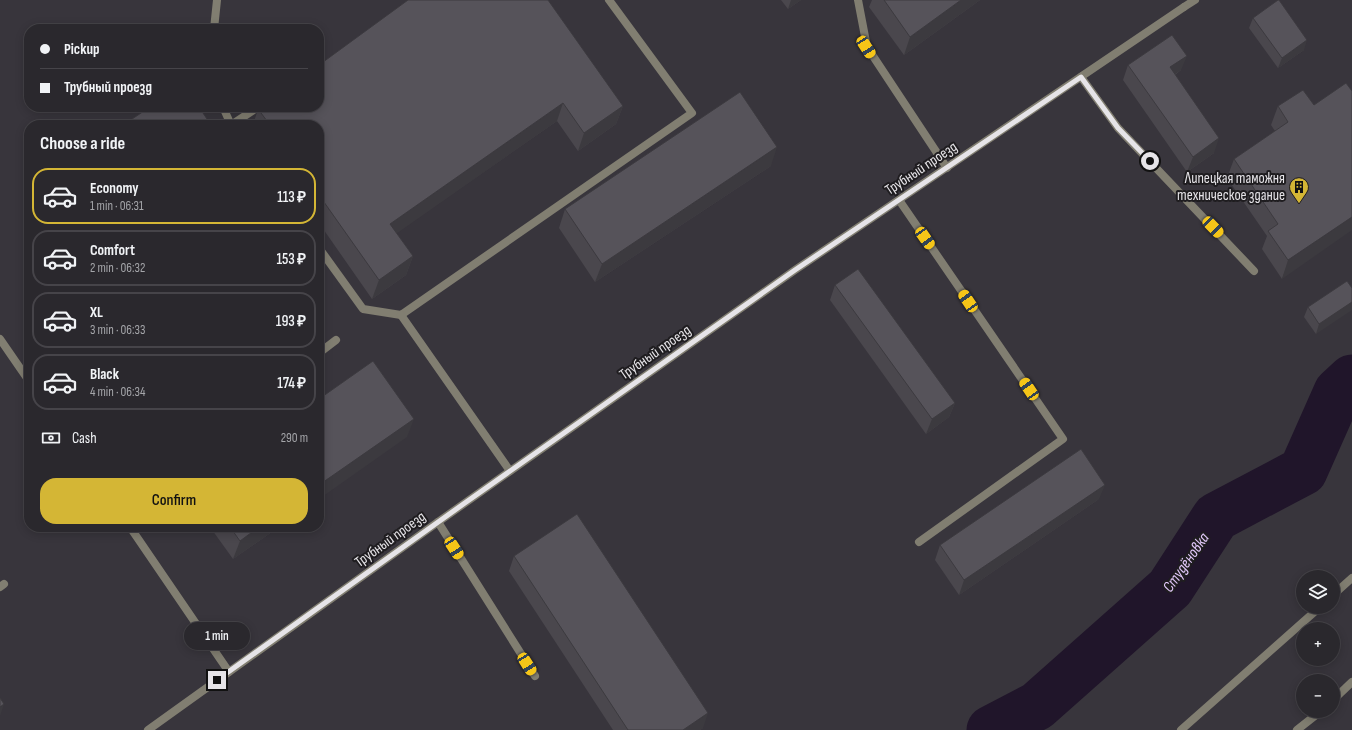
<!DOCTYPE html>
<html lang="en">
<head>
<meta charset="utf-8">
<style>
	body { margin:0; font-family:"Sofia Sans Condensed",sans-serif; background:#323035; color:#f1f3f6; height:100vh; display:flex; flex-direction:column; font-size:15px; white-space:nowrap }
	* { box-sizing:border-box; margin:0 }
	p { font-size:13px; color:#a5a6aa }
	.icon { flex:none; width:22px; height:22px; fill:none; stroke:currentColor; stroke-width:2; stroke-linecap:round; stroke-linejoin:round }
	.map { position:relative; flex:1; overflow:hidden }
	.details { position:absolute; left:24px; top:120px; width:300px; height:412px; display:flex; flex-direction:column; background:#2a282d; border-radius:16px; box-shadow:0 2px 10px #0003,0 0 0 1px #464449 }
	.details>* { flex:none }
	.banner { position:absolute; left:24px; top:24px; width:300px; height:88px; border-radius:16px; box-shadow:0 2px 10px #0003,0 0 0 1px #464449; display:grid; align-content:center; height:88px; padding:0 16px; background:#2a282d }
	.fabs { position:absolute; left:1296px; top:570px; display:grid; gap:8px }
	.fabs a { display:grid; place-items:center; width:44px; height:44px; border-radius:50%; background:#2a282d; box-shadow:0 2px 10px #0003,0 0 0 1px #464449; font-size:20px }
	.end { position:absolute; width:18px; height:18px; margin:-9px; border:5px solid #e6e4e8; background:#111; box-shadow:0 0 0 2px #111 }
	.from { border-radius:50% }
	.bubble { position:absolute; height:28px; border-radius:14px; background:#2a282d; box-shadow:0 2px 10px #0003,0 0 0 1px #464449; font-size:13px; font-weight:600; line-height:28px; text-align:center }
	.car { position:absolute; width:12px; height:24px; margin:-12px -6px; border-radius:5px; box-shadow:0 0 3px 1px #0007; background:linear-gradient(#f5c518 24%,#345 0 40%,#f5c518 0 76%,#345 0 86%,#f5c518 0) }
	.banner b { display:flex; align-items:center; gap:14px; height:38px; font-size:15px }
	.banner b+b { border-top:1px solid #464449 }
	.banner i { width:10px; height:10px; background:#f1f3f6 }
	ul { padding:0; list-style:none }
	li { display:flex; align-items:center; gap:12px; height:56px; margin:0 8px 6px; padding:0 8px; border:2px solid #464449; border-radius:16px }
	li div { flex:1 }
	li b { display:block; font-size:15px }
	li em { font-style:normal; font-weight:600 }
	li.on { border-color:#d4b635 }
	li>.icon { width:36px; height:36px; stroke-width:1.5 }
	h2 { padding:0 16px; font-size:18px; line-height:48px }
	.pay { display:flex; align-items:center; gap:10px; height:44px; padding:0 16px; font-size:15px }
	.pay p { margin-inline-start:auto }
	.action { display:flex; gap:8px; margin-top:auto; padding:8px 16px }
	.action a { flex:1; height:46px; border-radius:16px; background:#d4b635; color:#111; font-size:16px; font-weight:600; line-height:46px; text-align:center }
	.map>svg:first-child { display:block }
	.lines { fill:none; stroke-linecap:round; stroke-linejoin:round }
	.river { stroke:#20152a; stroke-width:49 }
	.service { stroke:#817e71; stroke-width:8 }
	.minor { stroke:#817e71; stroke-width:8 }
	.wall { fill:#4a474d }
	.shaded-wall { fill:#3c3a3f }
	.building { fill:#56535a; stroke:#3c3a3f }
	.route { stroke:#e6e4e8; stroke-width:5 }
	.labels { text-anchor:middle; stroke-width:4; stroke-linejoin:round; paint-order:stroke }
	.street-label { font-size:15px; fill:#e6e4e8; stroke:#1f1d20 }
	.poi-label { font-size:15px; fill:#e6e4e8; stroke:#1f1d20; text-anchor:end }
	.water-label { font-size:16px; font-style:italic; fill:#e3c9fb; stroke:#1f1d20 }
</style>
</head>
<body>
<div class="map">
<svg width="1352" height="730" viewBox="0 0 1352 730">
	<rect width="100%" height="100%" fill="#38353c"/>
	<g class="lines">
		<path class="river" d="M 991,730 L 1037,706 L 1170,588 L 1216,517 L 1303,471 L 1338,392 L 1352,379"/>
		<g class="service">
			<path d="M 1184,7 L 1195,0"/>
			<path d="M 214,29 L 217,0"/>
			<path d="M 1081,77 L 1118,128 L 1254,271"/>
			<path d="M 223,107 L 231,125"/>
			<path d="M 231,125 L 258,107"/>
			<path d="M 899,200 L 1063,439 L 919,542"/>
			<path d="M 319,248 L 363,309 L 401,315 L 692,113 L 609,0"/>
			<path d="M 401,315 L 510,471"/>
			<path d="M 0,339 L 29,381"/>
			<path d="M 319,353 L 336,340"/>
			<path d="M 438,522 L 535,676"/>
			<path d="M 130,527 L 229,672"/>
			<path d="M 0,587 L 4,584"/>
			<path d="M 1333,595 L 1352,578"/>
			<path d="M 1181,730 L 1320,607"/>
		</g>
		<g class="minor">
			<path d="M 858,0 L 867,47 L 947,168"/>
			<path d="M 1333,700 L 1352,682"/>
			<path d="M 148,730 L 438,522 L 795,270 L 1184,7"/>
			<path d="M 1297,730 L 1321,711"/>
		</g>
	</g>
	<g class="wall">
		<path d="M 781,0 L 801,0 L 788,9 Z"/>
		<path d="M 872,0 L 980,0 L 904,55 L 869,7 Z"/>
		<path d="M 1253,18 L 1304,50 L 1278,68 L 1249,28 Z"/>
		<path d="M 319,65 L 623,106 L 616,124 L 578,151 L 557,121 L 396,233 L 413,256 L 406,275 L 372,299 L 319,223 L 319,125 L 253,125 L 258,109 Z"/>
		<path d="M 1128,65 L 1181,70 L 1175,75 L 1214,153 L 1187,172 L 1123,80 Z"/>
		<path d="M 1352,91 L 1282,279 L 1262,249 L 1267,236 L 1227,178 L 1234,159 L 1275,131 L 1271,125 L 1278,106 L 1314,105 Z"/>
		<path d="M 771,166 L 595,282 L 559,228 L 565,209 Z"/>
		<path d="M 835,285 L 955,403 L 949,417 L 926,434 L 830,300 Z"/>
		<path d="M 1352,288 L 1316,334 L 1304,317 L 1308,307 Z"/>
		<path d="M 1099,499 L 959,595 L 935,560 L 940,545 Z"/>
		<path d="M 210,527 L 279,527 L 233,559 Z"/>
		<path d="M 514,556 L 703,728 L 700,730 L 613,730 L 509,571 Z"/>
	</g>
	<g class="shaded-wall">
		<path d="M 791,0 L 801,0 L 788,9 Z"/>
		<path d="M 961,0 L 980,0 L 904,55 L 910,37 Z"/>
		<path d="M 1307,40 L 1304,50 L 1278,68 L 1282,58 Z"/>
		<path d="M 1187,56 L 1181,70 L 1164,82 L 1170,67 Z"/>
		<path d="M 563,103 L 557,121 L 383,243 L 390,224 Z"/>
		<path d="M 623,106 L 616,124 L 578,151 L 584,133 Z"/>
		<path d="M 1219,138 L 1214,153 L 1187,172 L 1193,157 Z"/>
		<path d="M 777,147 L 771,166 L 595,282 L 602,264 Z"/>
		<path d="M 1352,217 L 1352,230 L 1282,279 L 1288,260 Z"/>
		<path d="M 413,256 L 406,275 L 372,299 L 379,280 Z"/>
		<path d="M 1352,302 L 1352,310 L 1316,334 L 1319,324 Z"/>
		<path d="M 955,403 L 949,417 L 926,434 L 932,419 Z"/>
		<path d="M 414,419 L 407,437 L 319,499 L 319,485 Z"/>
		<path d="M 1105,485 L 1099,499 L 959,595 L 964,580 Z"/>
		<path d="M 259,527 L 279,527 L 233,559 L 240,541 Z"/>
		<path d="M 4,704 L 0,716 L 0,707 Z"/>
		<path d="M 708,713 L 703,728 L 700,730 L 683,730 Z"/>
	</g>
	<g class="building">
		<path d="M 408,0 L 548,0 L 623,106 L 584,133 L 563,103 L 390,224 L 413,256 L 379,280 L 319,195 L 319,125 L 270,125 L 258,109 L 261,107 L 319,107 L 319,65 Z"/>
		<path d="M 884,0 L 961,0 L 910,37 Z"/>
		<path d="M 1278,0 L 1279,0 L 1307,40 L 1282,58 L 1253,18 Z"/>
		<path d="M 1172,35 L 1187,56 L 1170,67 L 1219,138 L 1193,157 L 1128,65 Z"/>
		<path d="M 1346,83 L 1352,91 L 1352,217 L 1288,260 L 1268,231 L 1278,224 L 1234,159 L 1288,122 L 1278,106 L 1303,90 L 1314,105 Z"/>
		<path d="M 740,92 L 777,147 L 602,264 L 565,209 Z"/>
		<path d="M 150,107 L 199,107 L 211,125 L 123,125 Z"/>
		<path d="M 858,269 L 955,403 L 932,419 L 835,285 Z"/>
		<path d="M 1347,281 L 1352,288 L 1352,302 L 1319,324 L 1308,307 Z"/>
		<path d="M 373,361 L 414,419 L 319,485 L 319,399 Z"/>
		<path d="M 1081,449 L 1105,485 L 964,580 L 940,545 Z"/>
		<path d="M 577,514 L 708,713 L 683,730 L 628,730 L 514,556 Z"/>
		<path d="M 230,527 L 259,527 L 240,541 Z"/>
		<path d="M 0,698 L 4,704 L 0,707 Z"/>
	</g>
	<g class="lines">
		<path class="route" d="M 217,680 L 462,505 L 795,270 L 1081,77 L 1118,128 L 1150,161"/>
	</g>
	<defs>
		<symbol id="building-pin" viewBox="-11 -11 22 30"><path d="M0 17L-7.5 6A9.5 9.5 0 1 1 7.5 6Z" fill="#d4b635" stroke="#1f1d20"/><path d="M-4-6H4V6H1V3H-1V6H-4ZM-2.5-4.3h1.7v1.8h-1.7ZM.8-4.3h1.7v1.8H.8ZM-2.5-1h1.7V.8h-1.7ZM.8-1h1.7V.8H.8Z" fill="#111"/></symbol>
	</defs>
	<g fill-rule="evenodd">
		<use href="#building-pin" x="1288" y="176" width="22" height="30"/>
	</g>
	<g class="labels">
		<g class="street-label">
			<text transform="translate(921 168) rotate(-34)" y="5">Трубный проезд</text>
			<text transform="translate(655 352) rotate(-35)" y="5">Трубный проезд</text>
			<text transform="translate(390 539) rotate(-36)" y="5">Трубный проезд</text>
		</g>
		<g class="poi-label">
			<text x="1285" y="183">Липецкая таможня<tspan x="1285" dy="17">техническое здание</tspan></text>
		</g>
		<g class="water-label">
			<text transform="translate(1185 562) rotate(-55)" y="6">Студёновка</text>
		</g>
	</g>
</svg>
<div class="fabs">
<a><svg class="icon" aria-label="layers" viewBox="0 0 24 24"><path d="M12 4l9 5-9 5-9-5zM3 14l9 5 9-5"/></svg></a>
<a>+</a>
<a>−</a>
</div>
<i class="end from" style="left:1150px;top:161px"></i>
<i class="end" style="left:217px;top:680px"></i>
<div class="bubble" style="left:184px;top:622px;width:66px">1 min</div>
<i class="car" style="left:866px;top:47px;rotate:147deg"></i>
<i class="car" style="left:1213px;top:227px;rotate:136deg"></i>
<i class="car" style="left:925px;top:238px;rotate:145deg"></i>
<i class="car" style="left:968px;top:301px;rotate:326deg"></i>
<i class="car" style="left:1029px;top:389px;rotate:326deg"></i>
<i class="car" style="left:454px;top:548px;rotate:147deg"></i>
<i class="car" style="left:527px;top:664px;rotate:148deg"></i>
<div class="banner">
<b><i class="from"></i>Pickup</b>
<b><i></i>Трубный проезд</b>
</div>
<section class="details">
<h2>Choose a ride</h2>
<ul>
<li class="on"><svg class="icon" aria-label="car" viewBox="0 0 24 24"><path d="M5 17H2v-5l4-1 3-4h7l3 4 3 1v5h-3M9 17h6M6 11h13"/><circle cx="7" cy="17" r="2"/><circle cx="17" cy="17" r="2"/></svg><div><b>Economy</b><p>1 min · 06:31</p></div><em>113 ₽</em></li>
<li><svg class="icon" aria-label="car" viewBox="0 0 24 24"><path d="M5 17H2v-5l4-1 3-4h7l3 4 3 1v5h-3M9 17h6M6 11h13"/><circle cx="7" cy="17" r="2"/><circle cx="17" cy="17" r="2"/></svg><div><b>Comfort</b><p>2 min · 06:32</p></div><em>153 ₽</em></li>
<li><svg class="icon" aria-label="car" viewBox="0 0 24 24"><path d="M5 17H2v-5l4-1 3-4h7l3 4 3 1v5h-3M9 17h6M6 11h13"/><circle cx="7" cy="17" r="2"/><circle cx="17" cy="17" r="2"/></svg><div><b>XL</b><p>3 min · 06:33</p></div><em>193 ₽</em></li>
<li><svg class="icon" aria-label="car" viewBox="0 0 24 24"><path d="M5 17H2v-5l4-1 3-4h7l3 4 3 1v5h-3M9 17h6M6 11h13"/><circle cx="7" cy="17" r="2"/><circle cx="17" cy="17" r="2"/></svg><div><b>Black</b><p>4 min · 06:34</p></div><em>174 ₽</em></li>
</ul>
<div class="pay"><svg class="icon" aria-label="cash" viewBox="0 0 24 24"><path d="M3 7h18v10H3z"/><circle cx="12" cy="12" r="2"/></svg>Cash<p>290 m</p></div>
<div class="action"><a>Confirm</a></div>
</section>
</div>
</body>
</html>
